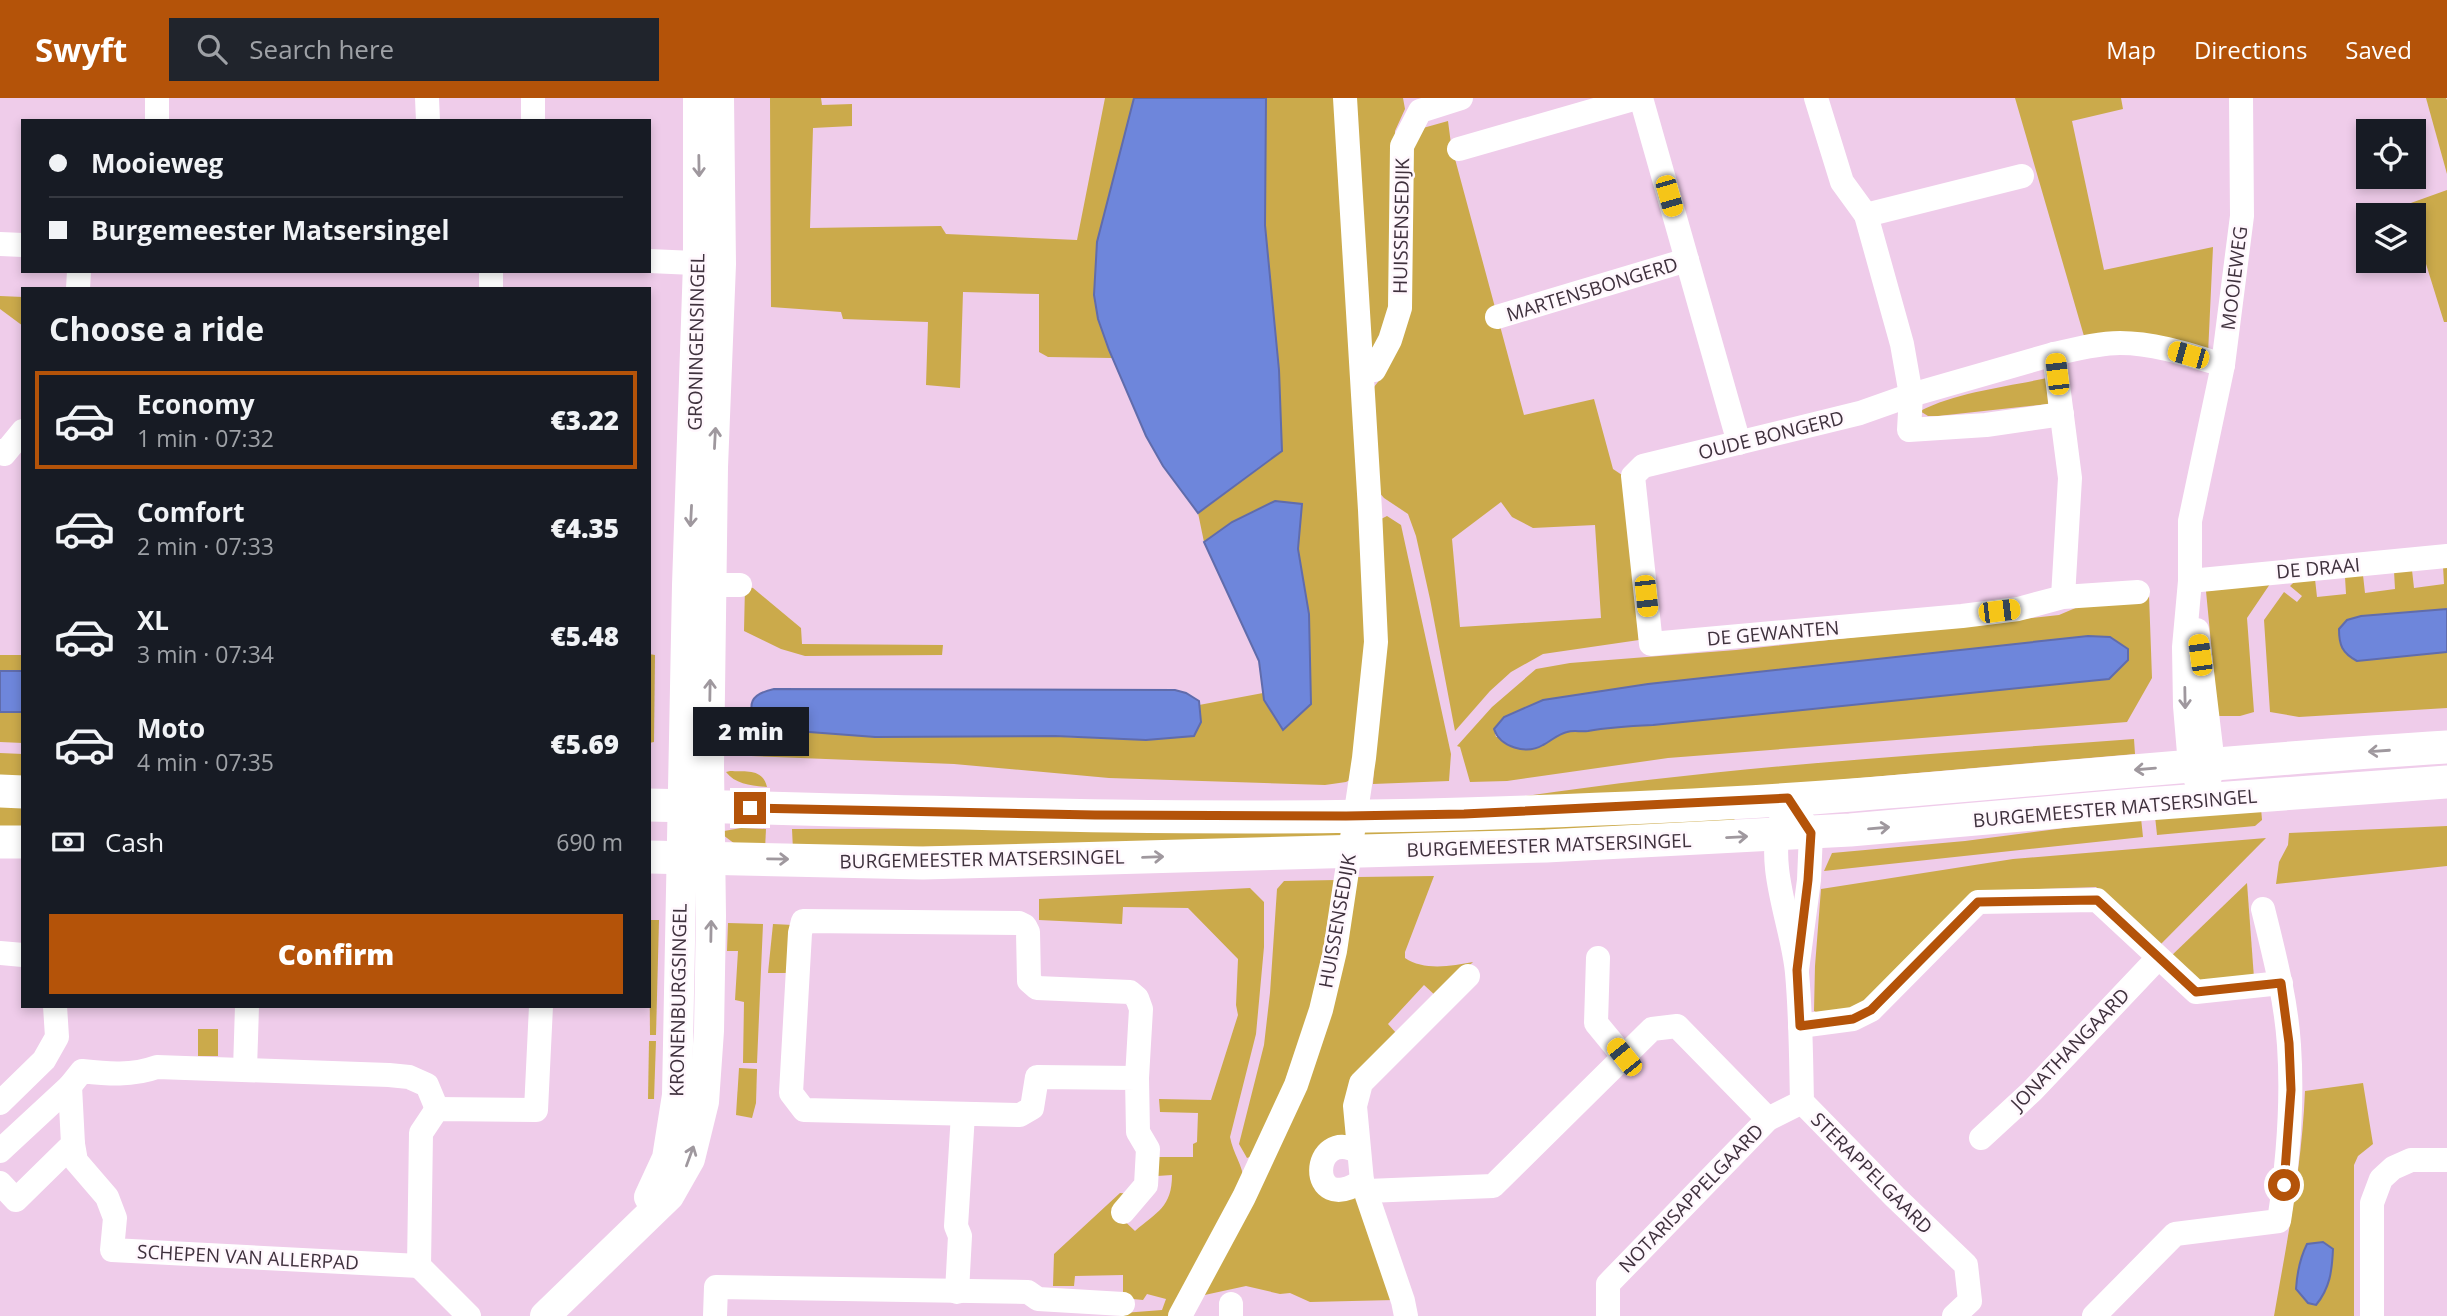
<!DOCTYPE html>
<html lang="en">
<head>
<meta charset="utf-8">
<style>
	body { margin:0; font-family:"Open Sans",sans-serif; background:#20242c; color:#f1f3f6; height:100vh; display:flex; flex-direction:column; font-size:26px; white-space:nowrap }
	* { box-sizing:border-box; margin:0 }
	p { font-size:23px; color:#9ea1a6 }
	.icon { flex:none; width:38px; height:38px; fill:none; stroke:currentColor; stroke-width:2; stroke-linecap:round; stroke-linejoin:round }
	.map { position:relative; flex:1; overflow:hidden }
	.details { position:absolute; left:21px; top:189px; width:630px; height:721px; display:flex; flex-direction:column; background:#171b24; border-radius:0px; box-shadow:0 4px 10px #0003 }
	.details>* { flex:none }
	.banner { position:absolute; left:21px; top:21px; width:630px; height:154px; border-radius:0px; box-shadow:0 4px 10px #0003; display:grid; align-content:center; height:154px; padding:0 28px; background:#171b24 }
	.buttons { position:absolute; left:2356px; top:21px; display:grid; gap:14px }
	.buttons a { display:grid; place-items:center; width:70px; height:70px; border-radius:0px; background:#171b24; box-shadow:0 4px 10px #0003; font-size:35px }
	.end { position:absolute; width:32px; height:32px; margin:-16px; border:9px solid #b45309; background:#fff; box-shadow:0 0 0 4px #fff }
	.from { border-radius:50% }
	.bubble { position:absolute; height:49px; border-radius:0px; background:#171b24; box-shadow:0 4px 10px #0003; font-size:23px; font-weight:800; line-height:49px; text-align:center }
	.car { position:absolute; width:21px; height:42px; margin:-21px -10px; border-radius:9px; box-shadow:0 0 5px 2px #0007; background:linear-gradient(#f5c518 24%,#345 0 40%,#f5c518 0 76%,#345 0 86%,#f5c518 0) }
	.banner b { display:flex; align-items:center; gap:24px; height:66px; font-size:26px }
	.banner b+b { border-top:2px solid #363941 }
	.banner i { width:18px; height:18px; background:#f1f3f6 }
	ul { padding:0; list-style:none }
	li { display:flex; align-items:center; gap:21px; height:98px; margin:0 14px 10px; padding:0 14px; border:4px solid transparent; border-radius:0px }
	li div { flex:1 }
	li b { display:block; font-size:26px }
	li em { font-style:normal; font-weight:800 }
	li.active { border-color:#b45309 }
	li>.icon { width:63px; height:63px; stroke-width:1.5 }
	h2 { padding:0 28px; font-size:32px; line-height:84px }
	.pay { display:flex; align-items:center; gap:18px; height:77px; padding:0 28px; font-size:26px }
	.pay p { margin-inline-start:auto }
	.button { display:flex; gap:14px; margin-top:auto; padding:14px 28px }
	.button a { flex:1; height:80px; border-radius:0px; background:#b45309; color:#fff; font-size:28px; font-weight:800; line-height:80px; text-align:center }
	header { display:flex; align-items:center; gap:42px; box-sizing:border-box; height:98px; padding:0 35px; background:#b45309; color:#fff }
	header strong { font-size:33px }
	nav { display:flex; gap:38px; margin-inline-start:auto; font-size:24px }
	.search { width:490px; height:63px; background:#20242c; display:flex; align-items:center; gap:18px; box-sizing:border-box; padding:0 24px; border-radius:0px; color:#9ea1a6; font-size:26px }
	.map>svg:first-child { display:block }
	.green { fill:#cbaa4b; fill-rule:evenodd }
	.water { fill:#6e86db; stroke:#606cac; stroke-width:2 }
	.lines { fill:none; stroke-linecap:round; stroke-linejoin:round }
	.minor { stroke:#fff; stroke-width:24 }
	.tertiary { stroke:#fff; stroke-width:30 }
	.secondary { stroke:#fff; stroke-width:33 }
	.oneway { stroke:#9f989e }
	.route { stroke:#b45309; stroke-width:9 }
	.labels { text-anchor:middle; stroke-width:5; stroke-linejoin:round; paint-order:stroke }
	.street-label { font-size:19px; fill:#3f313d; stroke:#fff7fd }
</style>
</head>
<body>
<header>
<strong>Swyft</strong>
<div class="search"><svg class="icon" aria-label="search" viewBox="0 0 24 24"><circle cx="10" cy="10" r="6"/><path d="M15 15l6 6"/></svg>Search here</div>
<nav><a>Map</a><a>Directions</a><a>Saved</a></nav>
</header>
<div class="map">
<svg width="2447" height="1218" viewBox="0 0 2447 1218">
	<rect width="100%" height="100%" fill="#efccea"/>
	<g class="green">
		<path d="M 770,0 L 821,0 L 822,7 L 852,6 L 852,28 L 813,30 L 810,130 L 941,128 L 946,136 L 1077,142 L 1105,0 L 1134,0 L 1097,144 L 1094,197 L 1112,260 L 1048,259 L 1039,254 L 1039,196 L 963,194 L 960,290 L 926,287 L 928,224 L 843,221 L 841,214 L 771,209 Z"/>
		<path d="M 1266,0 L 1336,0 L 1369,492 L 1356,679 L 1346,684 L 1325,687 L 1109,680 L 954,666 L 751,658 L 741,642 L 744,619 L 756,628 L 1146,642 L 1194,638 L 1201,624 L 1199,607 L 1263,595 L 1264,602 L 1283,631 L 1309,516 L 1298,451 L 1302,406 L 1232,424 L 1204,444 L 1198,415 L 1282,353 L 1265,127 Z"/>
		<path d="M 1352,0 L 1403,0 L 1405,11 L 1395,33 L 1393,204 L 1381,244 L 1368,252 Z"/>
		<path d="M 2015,0 L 2121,0 L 2123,11 L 2072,23 L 2104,172 L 2213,149 L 2208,256 L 2086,245 Z"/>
		<path d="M 2426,0 L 2446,0 L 2447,2 L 2447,76 Z"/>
		<path d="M 1448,23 L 1451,46 L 1524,317 L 1594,301 L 1613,371 L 1625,379 L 1639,542 L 1543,556 L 1511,574 L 1490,593 L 1455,633 L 1430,501 L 1416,438 L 1408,416 L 1384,400 L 1375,390 L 1370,294 L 1385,275 L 1408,56 L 1423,30 ZM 1501,404 L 1512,419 L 1533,430 L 1595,427 L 1601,520 L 1460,529 L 1452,441 Z"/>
		<path d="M 2447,92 L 2447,224 L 2444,224 L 2413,124 L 2413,117 L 2411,117 L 2408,106 Z"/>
		<path d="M 0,198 L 23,199 L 23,228 L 0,211 Z"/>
		<path d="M 2047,280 L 2048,306 L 1938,318 L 1928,318 L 1920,313 C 1957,294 2006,289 2047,280 Z"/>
		<path d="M 1387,418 L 1401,427 L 1451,656 L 1449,683 L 1373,686 L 1376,639 L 1377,423 Z"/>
		<path d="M 2443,468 L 2447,468 L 2447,511 L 2361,518 L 2339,531 C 2339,547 2343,555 2357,563 L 2447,554 L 2447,610 L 2299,619 L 2270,614 L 2264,522 L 2284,494 L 2297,504 L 2302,498 L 2290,488 L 2295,483 L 2315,481 L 2317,499 L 2346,496 L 2345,479 L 2363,477 L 2365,495 L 2395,491 L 2394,473 L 2412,472 L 2414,490 L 2444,486 Z"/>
		<path d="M 2270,486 L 2247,520 L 2254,614 L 2240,618 L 2218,618 L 2206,493 Z"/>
		<path d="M 745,488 L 753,490 L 801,530 L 802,546 L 943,547 L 942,557 L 805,558 L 781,551 L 744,533 Z"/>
		<path d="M 2149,497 L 2152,580 L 2127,624 L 1668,660 L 1507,683 L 1470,684 L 1460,649 L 1457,648 L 1492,609 L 1536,571 L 1570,565 L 1736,552 L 2059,517 L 2092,503 ZM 2088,538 L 2110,539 L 2128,551 L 2128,562 L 2109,581 L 1653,627 L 1611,628 L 1586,633 L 1565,634 L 1554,640 L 1496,639 L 1494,631 L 1648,586 Z"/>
		<path d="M 649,556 L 655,557 L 654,644 L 649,645 Z"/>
		<rect x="0" y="557" width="23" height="16"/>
		<path d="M 0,614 L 23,614 L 23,645 L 0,644 Z"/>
		<path d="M 2134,641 L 2135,656 L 1734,691 L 1513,700 C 1719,669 1927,656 2134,641 Z"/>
		<path d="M 0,655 L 23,656 L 23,683 L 0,682 Z"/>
		<path d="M 730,673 C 745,674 763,670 767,689 C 752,688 735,686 726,674 Z"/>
		<path d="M 0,704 L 23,705 L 23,733 L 0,732 Z"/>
		<path d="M 2261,710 L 2262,722 L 2255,728 L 2157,737 L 2155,718 Z"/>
		<path d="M 1734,714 L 1735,729 L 793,752 L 792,731 L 1225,730 Z"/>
		<path d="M 2141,720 L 2143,739 L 1824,773 L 1832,755 L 1965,743 Z"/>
		<path d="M 2447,728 L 2447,768 L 2276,786 L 2279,764 L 2288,747 L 2289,735 Z"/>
		<path d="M 741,730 L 766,731 L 765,751 L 735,746 L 723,737 L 724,733 Z"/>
		<path d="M 2266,740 L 2158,849 L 2096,789 L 1977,793 L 1855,911 L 1820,916 L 1814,913 L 1815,868 L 1821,791 L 2013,761 Z"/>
		<path d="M 1434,778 L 1405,854 L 1405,860 C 1424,873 1452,868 1473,864 L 1437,899 L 1424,887 L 1388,926 L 1397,936 L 1375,960 L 1349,1045 L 1315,1062 L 1356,1097 L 1394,1202 L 1310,1204 L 1290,1195 L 1280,1196 L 1246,1188 L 1200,1198 L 1237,1129 L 1358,779 Z"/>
		<path d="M 1336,782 L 1324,872 L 1260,1055 L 1247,1060 L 1239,1046 L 1264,947 L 1270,895 L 1277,791 L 1284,783 Z"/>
		<path d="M 2247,785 L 2254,880 L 2193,883 L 2169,860 Z"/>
		<path d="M 1250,790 L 1264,804 L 1264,849 L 1256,936 L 1230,1039 C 1233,1056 1243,1067 1244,1084 L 1172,1218 L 1122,1218 L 1123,1215 L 1162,1212 L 1166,1201 L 1147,1196 L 1143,1202 L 1123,1200 L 1123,1177 L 1075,1178 L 1074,1188 L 1053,1188 L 1054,1156 L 1120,1095 L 1132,1096 L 1115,1114 L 1135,1133 C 1157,1114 1172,1109 1172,1077 L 1157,1078 L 1158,1059 L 1193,1059 L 1193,1046 L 1197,1044 L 1198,1015 L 1160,1014 L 1159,1001 L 1211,1002 L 1238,917 L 1236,907 L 1238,861 L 1188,810 L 1123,809 L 1122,826 L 1039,822 L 1039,801 Z"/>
		<path d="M 649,822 L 659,822 L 656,937 L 650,937 Z"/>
		<path d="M 728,825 L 763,826 L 757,965 L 743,965 L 744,904 L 735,902 L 738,853 L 727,853 Z"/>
		<path d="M 773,826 L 793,827 L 791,875 L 768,875 Z"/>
		<rect x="198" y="931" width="20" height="27"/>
		<path d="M 649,943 L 656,943 L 654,1001 L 648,1001 Z"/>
		<path d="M 739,970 L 757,971 L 756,1005 L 752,1020 L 736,1017 Z"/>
		<path d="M 2363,985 L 2373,1046 L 2358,1058 L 2354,1067 L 2354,1218 L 2274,1218 C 2287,1143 2302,1069 2305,993 Z"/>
	</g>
	<g class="water">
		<path d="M 1134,0 L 1266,0 L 1265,127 L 1279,272 L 1282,353 L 1198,415 L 1163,368 L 1146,338 L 1109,252 L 1098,221 L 1094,197 L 1097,144 Z"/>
		<path d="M 1275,403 L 1302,406 L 1298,451 L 1309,516 L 1311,606 L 1283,632 L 1264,602 L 1259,563 L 1204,444 L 1232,424 Z"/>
		<path d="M 2447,511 L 2447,554 L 2357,563 C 2342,555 2339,547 2339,531 L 2347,522 L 2361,518 Z"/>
		<path d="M 2088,538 L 2110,539 L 2128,551 L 2128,562 L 2109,581 L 1653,627 C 1630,628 1610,629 1588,633 C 1581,634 1573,632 1567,634 C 1558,636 1551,643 1543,647 C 1526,657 1500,649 1494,631 L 1504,619 L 1543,602 L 1648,586 Z"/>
		<rect x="0" y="573" width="23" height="41"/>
		<path d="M 774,591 L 1175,592 L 1186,595 L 1199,603 L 1201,624 L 1194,638 L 1146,642 L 1055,638 L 875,639 L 796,633 L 756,627 C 747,606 750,596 774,591 Z"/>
		<path d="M 2323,1144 L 2333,1151 C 2332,1173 2330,1190 2316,1207 L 2308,1205 L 2296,1191 C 2297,1175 2300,1160 2307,1146 Z"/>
	</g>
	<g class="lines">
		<g class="minor">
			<path d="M 427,0 L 428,23"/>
			<path d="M 1641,0 L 1739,345"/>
			<path d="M 1816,0 L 1842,84 L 1866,117 L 1902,246 L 1911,297 L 1909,332 L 1986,327 L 2062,316"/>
			<path d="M 157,23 L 157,0"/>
			<path d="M 533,23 L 533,0"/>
			<path d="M 1459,51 L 1637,0"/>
			<path d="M 1866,117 L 2022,78"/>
			<path d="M 0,146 L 23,147"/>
			<path d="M 649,163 L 717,166"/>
			<path d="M 78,191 L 79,173"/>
			<path d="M 491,191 L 491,173"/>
			<path d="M 1497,219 L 1687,162"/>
			<path d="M 2054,256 C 2076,251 2098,245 2120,245 C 2155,245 2190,257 2223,267"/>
			<path d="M 1362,273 L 1374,272 L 1390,242 L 1400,210 L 1402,48 L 1420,13 L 1461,0"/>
			<path d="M 0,353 L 4,356 L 23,333"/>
			<path d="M 2190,483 L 2447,458"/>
			<path d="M 695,487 L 740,487"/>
			<path d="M 2063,499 L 2070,380 L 2054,256 L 1911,297 L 1860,315 L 1643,368 L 1633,378 L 1651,546 L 1962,518 L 2018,511 L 2063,499 L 2138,494"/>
			<path d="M 2197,532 L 2213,666 L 2209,683"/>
			<path d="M 2196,682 L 2190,667 L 2185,608 L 2184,549 L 2190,483 L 2190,423 L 2223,267 L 2242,118 L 2241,0"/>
			<path d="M 1781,722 C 1765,768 1793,828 1797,875 C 1801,918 1801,961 1802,1004 L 1895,1099 L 1966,1167 L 1970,1203 L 1954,1218"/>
			<path d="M 0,855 L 23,857"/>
			<path d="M 1598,860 L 1596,925 L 1624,959"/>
			<path d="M 1797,872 L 1809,782 L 1811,735 L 1801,720"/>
			<path d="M 1800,928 L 1853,921 L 1871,912 L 1978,804 L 2097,802 L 2196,894 L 2281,885"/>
			<path d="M 245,972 L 247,908"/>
			<path d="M 70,988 L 82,973 C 108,976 132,978 157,969 L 389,977 L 409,979 L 427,987 L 437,1011"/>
			<path d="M 0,1005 L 44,962 L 57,939 L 55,908"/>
			<path d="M 1981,1040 L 2032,993 L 2158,860"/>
			<path d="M 73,1046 L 76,1063 L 107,1099 L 115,1120 L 112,1152 L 419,1168"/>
			<path d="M 0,1053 L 70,988 L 73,1046 L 16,1102 L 0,1085"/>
			<path d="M 1359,1054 C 1310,1027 1306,1120 1362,1083"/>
			<path d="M 1367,1093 L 1493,1088 L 1652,931 L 1677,928 L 1768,1021"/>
			<path d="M 1123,1114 L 1146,1087 L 1148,1051 L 1138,1034 L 1137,980 L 1037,979 L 1032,1010 L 1020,1017 L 804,1012 L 791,995 L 800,835 L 803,823 L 1019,825 L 1025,828 L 1028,834 L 1029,883 L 1037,890 L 1130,894 L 1137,900 L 1141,911 L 1137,980"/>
			<path d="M 957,1194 L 960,1138 L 956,1128 L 963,1016"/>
			<path d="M 469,1218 L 419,1168 L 421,1035 L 437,1011 L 536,1012 L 541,908"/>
			<path d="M 715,1218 L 716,1189 L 1028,1194 L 1038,1201 L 1123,1206"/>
			<path d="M 1180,1218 L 1244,1099 L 1296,987 L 1321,912 L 1335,853 L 1364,660 L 1376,544 L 1370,412 L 1345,0"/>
			<path d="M 1231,1218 L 1231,1206"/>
			<path d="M 1406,1218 L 1403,1203 L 1362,1083 L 1355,1008 L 1361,985 L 1468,878"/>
			<path d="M 1608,1218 L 1608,1186 L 1768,1021 L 1802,1004"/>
			<path d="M 2094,1218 L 2175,1136 L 2279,1123 C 2288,1065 2293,1006 2289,947 C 2286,901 2274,856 2263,811"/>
			<path d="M 2372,1218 L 2372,1105 L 2381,1081 L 2393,1070 L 2411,1062 L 2447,1062"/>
		</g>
		<g class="tertiary">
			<path d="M 649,1099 L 667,1060 L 677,997 L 687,487 L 698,165 L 698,0"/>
			<path d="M 545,1218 L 669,1098 L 690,1061 L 704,1004 L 709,933 L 711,818 L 709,668 L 713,369 L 721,166 L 719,0"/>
		</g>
		<g class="secondary">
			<path d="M 0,693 L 23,694"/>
			<path d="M 649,707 C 920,714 1192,724 1463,716 C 1593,712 1723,707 1852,697 C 2050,681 2248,661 2447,649"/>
			<path d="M 0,744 L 23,744"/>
			<path d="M 649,759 L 923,765 L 1546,748 L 1850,732 L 2147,706 L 2447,684"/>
		</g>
	</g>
	<defs><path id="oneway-shaft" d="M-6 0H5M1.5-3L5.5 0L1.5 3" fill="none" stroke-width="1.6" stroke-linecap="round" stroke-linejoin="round" transform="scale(1.75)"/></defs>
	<g class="oneway">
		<use href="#oneway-shaft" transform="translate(699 68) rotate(89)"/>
		<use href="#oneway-shaft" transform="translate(715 340) rotate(-87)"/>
		<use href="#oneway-shaft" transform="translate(691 418) rotate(93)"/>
		<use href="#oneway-shaft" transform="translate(710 592) rotate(-89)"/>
		<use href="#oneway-shaft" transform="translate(2185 600) rotate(89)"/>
		<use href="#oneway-shaft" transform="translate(2379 653) rotate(176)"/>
		<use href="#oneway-shaft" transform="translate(2145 671) rotate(175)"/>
		<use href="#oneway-shaft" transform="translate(1879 730) rotate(-5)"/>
		<use href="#oneway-shaft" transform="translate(1737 739) rotate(-3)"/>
		<use href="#oneway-shaft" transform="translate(1153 759) rotate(-2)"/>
		<use href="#oneway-shaft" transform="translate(778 761) rotate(1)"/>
		<use href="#oneway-shaft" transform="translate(711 833) rotate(-89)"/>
		<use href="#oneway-shaft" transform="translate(690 1058) rotate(-70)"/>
	</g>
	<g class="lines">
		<path class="route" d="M 750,710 L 1095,717 L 1346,718 L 1464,716 L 1788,700 L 1811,735 L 1808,782 L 1797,872 L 1800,928 L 1853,921 L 1871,912 L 1978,804 L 2097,802 L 2196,894 L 2281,885 L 2289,945 L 2291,992 L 2284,1087"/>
	</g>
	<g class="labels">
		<g class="street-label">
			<text transform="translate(1401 128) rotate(-89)" y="7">HUISSENSEDIJK</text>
			<text transform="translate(2234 180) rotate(-83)" y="7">MOOIEWEG</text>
			<text transform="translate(1592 191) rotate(-17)" y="7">MARTENSBONGERD</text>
			<text transform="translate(696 244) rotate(-89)" y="7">GRONINGENSINGEL</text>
			<text transform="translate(1771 337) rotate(-14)" y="7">OUDE BONGERD</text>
			<text transform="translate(2318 470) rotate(-5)" y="7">DE DRAAI</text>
			<text transform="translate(1773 535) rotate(-5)" y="7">DE GEWANTEN</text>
			<text transform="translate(2115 710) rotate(-5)" y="7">BURGEMEESTER MATSERSINGEL</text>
			<text transform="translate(1549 747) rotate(-2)" y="7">BURGEMEESTER MATSERSINGEL</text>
			<text transform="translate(982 761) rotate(-1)" y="7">BURGEMEESTER MATSERSINGEL</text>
			<text transform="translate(1337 823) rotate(-80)" y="7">HUISSENSEDIJK</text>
			<text transform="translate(678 902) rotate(-89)" y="7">KRONENBURGSINGEL</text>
			<text transform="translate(2070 951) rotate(-46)" y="7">JONATHANGAARD</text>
			<text transform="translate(1872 1075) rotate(45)" y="7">STERAPPELGAARD</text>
			<text transform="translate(1691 1100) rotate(-46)" y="7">NOTARISAPPELGAARD</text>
			<text transform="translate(248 1159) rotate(3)" y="7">SCHEPEN VAN ALLERPAD</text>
		</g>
	</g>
</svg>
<div class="buttons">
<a><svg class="icon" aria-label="locate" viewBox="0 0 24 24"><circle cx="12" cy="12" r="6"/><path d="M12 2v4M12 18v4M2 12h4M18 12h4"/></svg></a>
<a><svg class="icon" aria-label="layers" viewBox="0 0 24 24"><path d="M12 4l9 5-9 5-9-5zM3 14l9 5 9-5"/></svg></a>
</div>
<i class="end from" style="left:2284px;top:1087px"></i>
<i class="end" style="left:750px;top:710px"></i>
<div class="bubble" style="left:693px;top:609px;width:116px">2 min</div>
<i class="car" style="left:1669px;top:98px;rotate:164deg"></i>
<i class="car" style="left:2188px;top:257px;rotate:286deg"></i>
<i class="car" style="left:2057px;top:276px;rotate:353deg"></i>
<i class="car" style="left:1646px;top:498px;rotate:174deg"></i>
<i class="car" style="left:1999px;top:513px;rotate:83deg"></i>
<i class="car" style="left:2200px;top:557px;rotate:352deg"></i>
<i class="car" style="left:1624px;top:959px;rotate:321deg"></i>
<div class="banner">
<b><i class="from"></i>Mooieweg</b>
<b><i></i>Burgemeester Matsersingel</b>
</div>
<section class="details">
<h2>Choose a ride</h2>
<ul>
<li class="active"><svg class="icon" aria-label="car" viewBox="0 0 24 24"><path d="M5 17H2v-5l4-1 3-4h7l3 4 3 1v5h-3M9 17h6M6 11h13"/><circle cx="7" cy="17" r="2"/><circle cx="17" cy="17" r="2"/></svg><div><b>Economy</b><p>1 min · 07:32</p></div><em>€3.22</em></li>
<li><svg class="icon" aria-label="car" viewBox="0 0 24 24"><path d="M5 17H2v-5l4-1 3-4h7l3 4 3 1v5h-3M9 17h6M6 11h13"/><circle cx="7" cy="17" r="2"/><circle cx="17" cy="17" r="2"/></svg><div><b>Comfort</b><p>2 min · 07:33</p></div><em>€4.35</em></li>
<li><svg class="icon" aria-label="car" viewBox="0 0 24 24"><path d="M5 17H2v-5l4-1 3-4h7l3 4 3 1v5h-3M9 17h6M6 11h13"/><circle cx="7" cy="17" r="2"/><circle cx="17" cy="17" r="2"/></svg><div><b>XL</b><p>3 min · 07:34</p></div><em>€5.48</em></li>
<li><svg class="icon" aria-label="car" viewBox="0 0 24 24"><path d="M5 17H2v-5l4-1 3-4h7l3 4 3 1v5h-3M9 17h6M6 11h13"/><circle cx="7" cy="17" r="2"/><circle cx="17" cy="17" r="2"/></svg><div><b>Moto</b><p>4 min · 07:35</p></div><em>€5.69</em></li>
</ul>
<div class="pay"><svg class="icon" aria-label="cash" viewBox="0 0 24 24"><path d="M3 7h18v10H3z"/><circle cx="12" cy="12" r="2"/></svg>Cash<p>690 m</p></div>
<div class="button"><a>Confirm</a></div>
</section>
</div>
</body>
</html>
